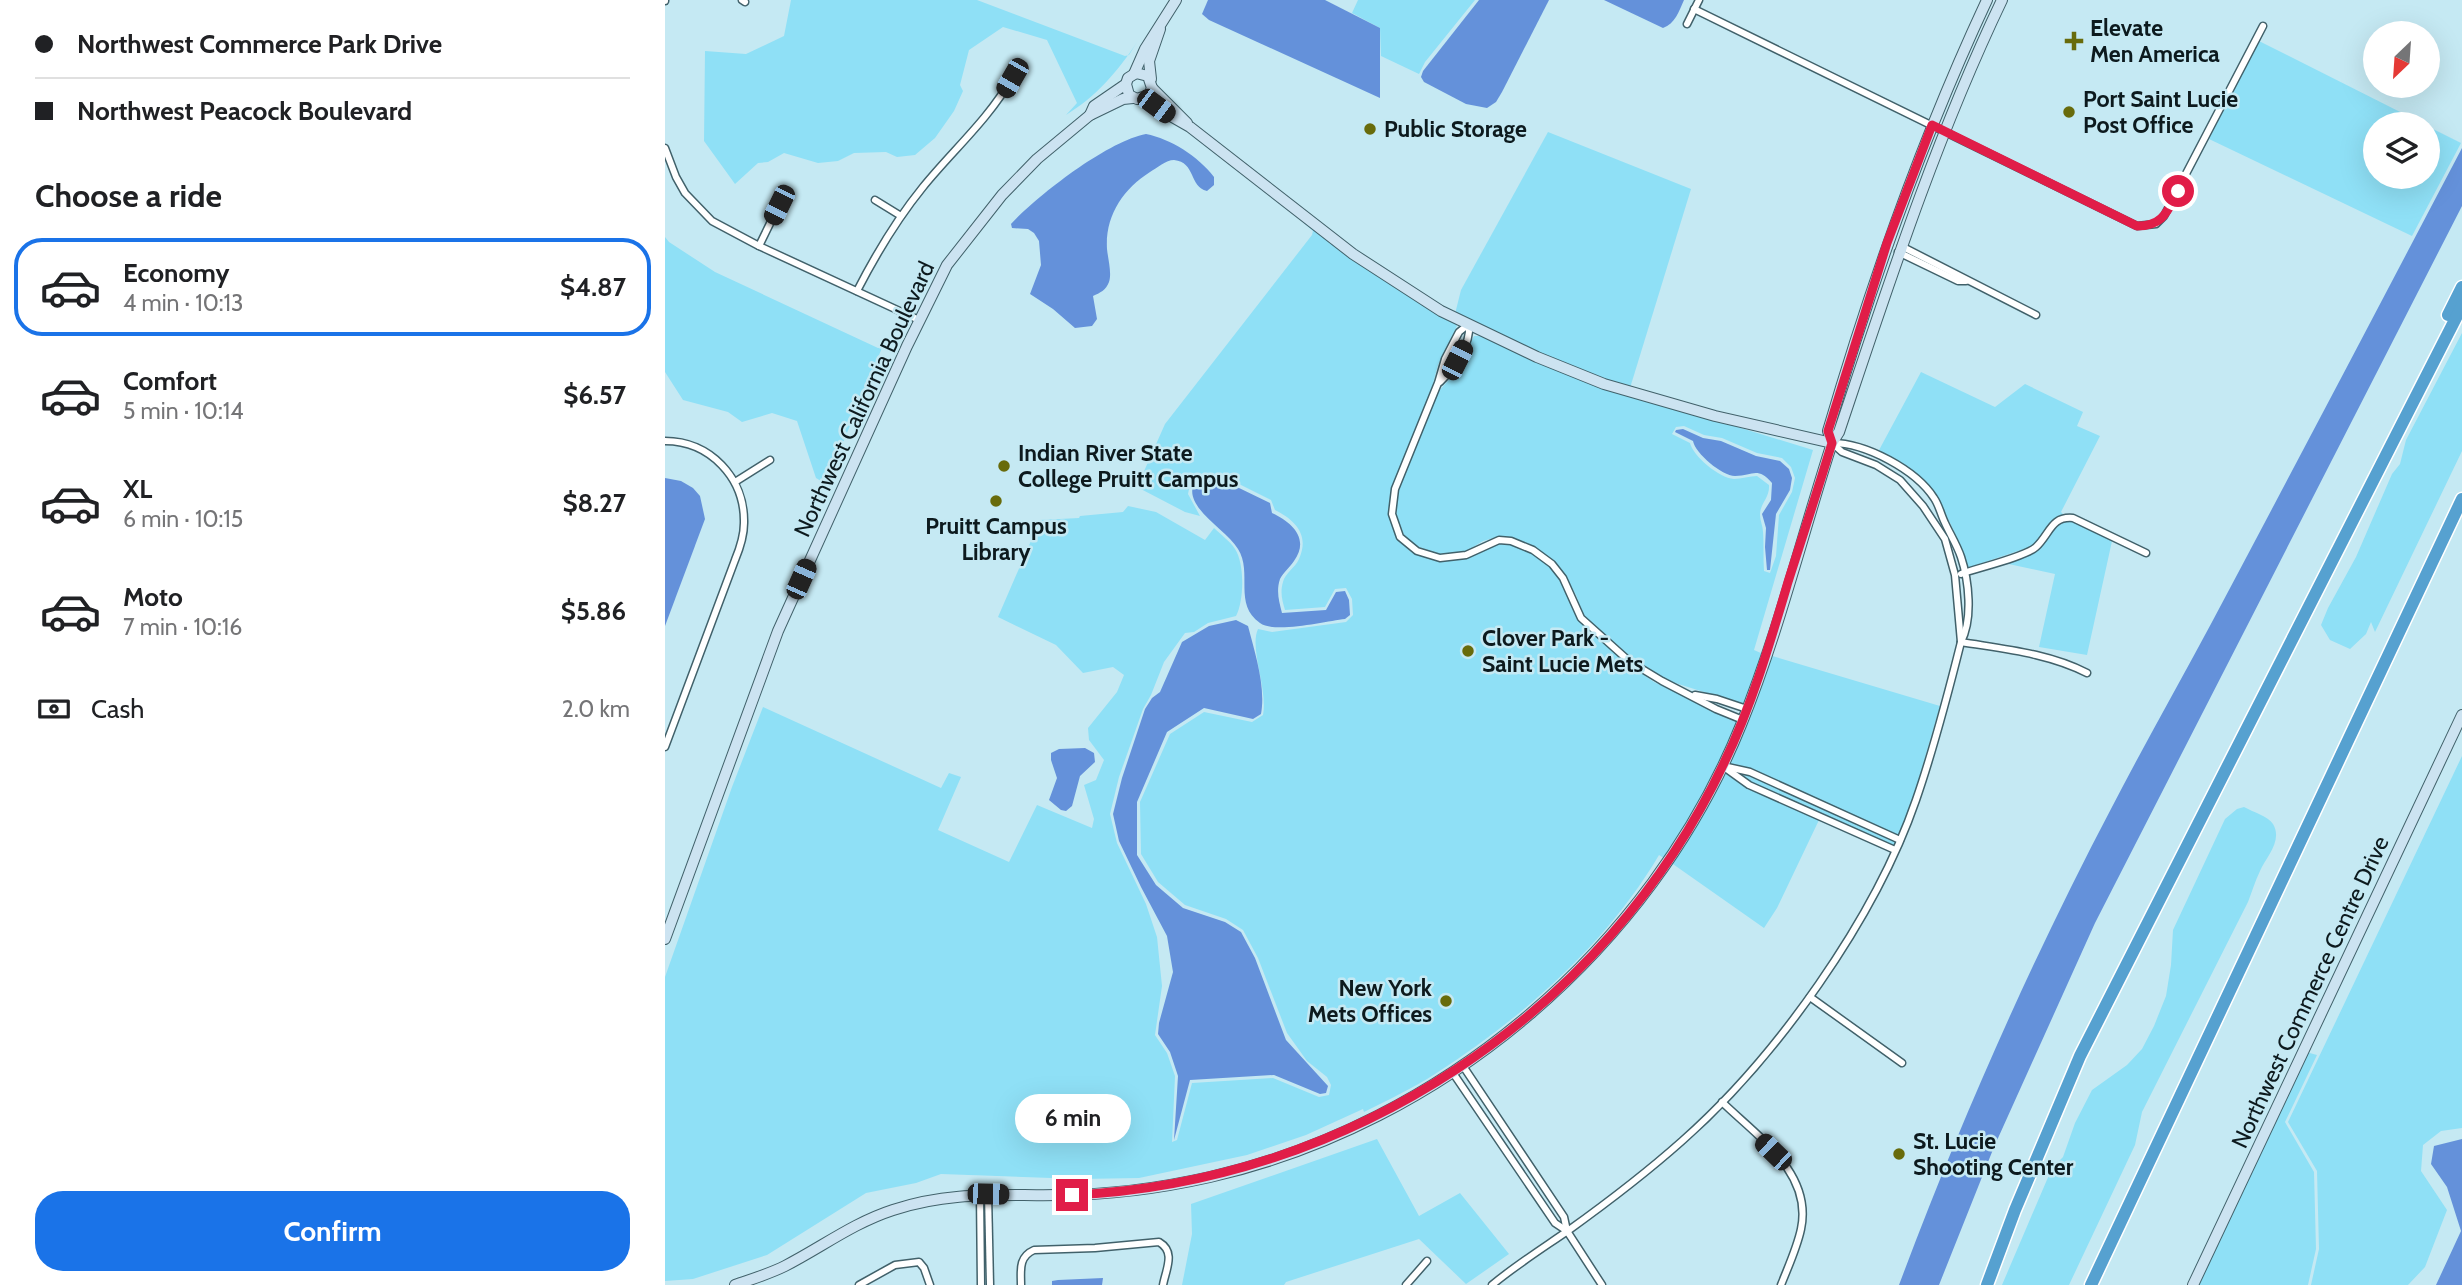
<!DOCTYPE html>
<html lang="en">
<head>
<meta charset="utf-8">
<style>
	body { margin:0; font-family:Cabin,sans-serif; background:#f6f6f6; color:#202124; height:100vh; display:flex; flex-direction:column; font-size:26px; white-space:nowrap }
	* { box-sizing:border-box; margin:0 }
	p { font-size:23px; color:#757577 }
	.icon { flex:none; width:38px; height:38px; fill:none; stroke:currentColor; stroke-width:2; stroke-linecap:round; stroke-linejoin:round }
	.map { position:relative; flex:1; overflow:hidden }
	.drawer { display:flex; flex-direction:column; background:#fff; width:665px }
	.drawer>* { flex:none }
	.banner { display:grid; align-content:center; height:154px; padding:0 35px; background:#fff }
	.needle { width:46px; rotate:205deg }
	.controls { position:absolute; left:1698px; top:21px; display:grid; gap:14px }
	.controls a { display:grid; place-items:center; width:77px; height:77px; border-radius:50%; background:#fff; box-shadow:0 7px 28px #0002; font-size:35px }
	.end { position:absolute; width:32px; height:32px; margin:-16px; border:9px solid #e11d48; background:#fff; box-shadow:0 0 0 4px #fff }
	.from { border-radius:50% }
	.bubble { position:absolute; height:49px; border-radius:24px; background:#fff; box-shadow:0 7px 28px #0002; font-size:23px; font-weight:800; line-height:49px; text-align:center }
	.car { position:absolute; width:21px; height:42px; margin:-21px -10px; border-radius:9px; box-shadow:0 0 5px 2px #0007; background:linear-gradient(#222 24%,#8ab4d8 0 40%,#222 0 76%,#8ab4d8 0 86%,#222 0) }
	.banner b { display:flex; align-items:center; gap:24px; height:66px; font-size:26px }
	.banner b+b { border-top:2px solid #e0e0e0 }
	.banner i { width:18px; height:18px; background:#202124 }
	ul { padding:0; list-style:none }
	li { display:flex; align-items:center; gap:21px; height:98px; margin:0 14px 10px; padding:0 21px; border:4px solid transparent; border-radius:28px }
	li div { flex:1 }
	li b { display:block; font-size:26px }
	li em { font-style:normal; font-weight:800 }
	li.active { border-color:#1a73e8 }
	li>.icon { width:63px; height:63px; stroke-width:1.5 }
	h2 { padding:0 35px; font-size:32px; line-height:84px }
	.pay { display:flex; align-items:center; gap:18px; height:77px; padding:0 35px; font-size:26px }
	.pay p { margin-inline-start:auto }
	.primary-button { display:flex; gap:14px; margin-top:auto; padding:14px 35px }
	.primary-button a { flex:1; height:80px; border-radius:28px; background:#1a73e8; color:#fff; font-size:28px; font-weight:800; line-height:80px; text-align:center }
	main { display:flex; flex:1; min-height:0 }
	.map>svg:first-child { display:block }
	.green { fill:#8fe0f6; fill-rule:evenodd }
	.water { fill:#6491da }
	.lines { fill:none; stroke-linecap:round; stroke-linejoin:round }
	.street-casing { stroke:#41616a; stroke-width:9 }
	.secondary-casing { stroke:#41616a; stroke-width:12 }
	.highway-casing { stroke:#fff; stroke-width:15 }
	.street { stroke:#fff; stroke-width:6 }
	.secondary { stroke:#cce3f1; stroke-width:10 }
	.highway { stroke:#56a1d0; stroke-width:12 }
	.route { stroke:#e11d48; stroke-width:9 }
	.poi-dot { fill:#686b0b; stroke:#c5e9f3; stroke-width:2.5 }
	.labels { text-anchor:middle; stroke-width:5; stroke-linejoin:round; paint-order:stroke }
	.poi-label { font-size:23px; font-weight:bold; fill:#0d1a1e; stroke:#c5e9f3; text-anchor:start }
	.street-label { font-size:23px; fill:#0d1a1e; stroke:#c5e9f3 }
</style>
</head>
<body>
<main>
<section class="drawer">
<div class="banner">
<b><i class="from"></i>Northwest Commerce Park Drive</b>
<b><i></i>Northwest Peacock Boulevard</b>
</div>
<h2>Choose a ride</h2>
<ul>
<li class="active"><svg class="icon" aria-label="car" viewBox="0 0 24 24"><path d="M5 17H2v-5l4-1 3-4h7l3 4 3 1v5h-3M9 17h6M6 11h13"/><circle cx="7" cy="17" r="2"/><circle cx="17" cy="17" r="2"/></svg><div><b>Economy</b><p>4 min · 10:13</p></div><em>$4.87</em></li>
<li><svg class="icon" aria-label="car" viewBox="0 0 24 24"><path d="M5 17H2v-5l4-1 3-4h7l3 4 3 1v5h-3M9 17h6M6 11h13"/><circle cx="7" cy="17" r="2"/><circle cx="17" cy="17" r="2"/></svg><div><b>Comfort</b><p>5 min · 10:14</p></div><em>$6.57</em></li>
<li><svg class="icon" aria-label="car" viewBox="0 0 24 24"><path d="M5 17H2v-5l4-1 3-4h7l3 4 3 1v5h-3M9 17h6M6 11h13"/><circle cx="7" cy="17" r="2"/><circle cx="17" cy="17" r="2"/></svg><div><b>XL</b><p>6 min · 10:15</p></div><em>$8.27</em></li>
<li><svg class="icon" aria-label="car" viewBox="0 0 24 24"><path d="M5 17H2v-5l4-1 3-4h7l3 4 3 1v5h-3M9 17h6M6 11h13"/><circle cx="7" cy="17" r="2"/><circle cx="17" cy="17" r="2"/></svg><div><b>Moto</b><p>7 min · 10:16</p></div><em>$5.86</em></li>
</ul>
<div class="pay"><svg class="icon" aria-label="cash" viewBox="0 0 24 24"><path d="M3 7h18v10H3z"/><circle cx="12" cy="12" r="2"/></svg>Cash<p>2.0 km</p></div>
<div class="primary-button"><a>Confirm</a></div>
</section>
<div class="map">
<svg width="1797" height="1285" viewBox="0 0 1797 1285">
	<rect width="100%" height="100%" fill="#c5e9f3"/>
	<g class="green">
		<path d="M 126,0 L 312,0 L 460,56 L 464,55 L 472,42 C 453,71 432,96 401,115 L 412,103 L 382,40 L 338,27 L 304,50 L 295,85 L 298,91 L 289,111 L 270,138 L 250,155 L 232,157 L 221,152 L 189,153 L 173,161 L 153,163 L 119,153 L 103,162 L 93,163 L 70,184 L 39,141 L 40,51 L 81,54 L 119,36 Z"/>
		<path d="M 693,0 L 810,0 L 760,62 L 754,74 L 716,56 L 715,28 L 687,13 Z"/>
		<path d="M 1594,41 L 1759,124 L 1710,124 L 1710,177 L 1762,177 L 1762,126 L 1796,143 L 1747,236 L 1544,139 Z"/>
		<path d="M 883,132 L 1026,189 L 965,388 L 909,369 L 790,314 L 796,290 Z"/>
		<path d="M 641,222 L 790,322 L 792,326 L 773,365 L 766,391 L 727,490 L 724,515 L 732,539 L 746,552 L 770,560 L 798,559 L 834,543 L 848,545 L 867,553 L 882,564 L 894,578 L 912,618 L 956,659 L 989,682 L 1074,723 L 1033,804 L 1000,859 L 994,855 C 941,945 857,1018 770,1074 C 748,1088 723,1100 699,1112 L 698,1109 L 641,1135 L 582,1155 L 474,1178 L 415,1179 L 276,1174 L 251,1183 L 201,1193 L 102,1255 L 28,1279 L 0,1281 L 0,977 L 67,787 L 98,707 L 276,788 L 284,773 L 296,777 L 273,830 L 344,862 L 372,805 L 427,828 L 429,819 L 419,785 L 431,780 L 439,760 L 424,740 L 423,728 L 452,692 L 459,675 L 448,667 L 418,673 L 391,645 L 333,617 L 375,520 L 414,518 L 415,516 L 458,512 L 463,506 L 491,512 L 540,540 L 549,528 C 556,535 565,541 570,549 C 580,564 579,601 571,616 L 543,623 L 529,632 L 520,633 L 499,662 L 486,695 L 478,709 L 454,777 L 445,814 L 452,843 L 481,904 L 492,937 L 497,986 L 490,1035 L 502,1053 L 510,1076 L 507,1142 L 512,1140 L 527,1083 L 608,1078 L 654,1097 L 664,1095 L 666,1085 L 662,1077 L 642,1061 L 622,1033 L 593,958 L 578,930 L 561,919 L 520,905 L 493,882 L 476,854 L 475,802 L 505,734 L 539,712 L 587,722 L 598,715 C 603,689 584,648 593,629 L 607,632 L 681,622 L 688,615 L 687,599 L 681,588 L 670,589 L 660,607 L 620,610 C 617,600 615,592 618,582 C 620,573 630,568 634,559 C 645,535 630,520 610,510 L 606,500 L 574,484 L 538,477 L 525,484 L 523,494 L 535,516 L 520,512 L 472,487 L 500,424 L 647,235 L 648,231 L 639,223 Z"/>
		<path d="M 0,237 L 4,242 L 50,272 L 213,348 L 219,343 L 161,484 L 151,478 L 132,421 L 107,413 L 77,422 L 63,412 L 18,400 L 0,372 Z"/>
		<path d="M 1797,333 L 1797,451 L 1710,632 L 1706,622 L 1701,634 L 1685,649 L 1665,640 L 1656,625 L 1663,608 L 1691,557 L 1727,474 L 1735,464 L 1741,440 Z"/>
		<path d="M 809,336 L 818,336 L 1024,412 L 1148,450 L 1089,650 L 1098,654 L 1080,705 L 1007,682 L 973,663 L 919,616 L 911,595 L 898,573 L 884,557 L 868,546 L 848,538 L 832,537 L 818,541 L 800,552 L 775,554 L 751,546 L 739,535 L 731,515 L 732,495 L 773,392 L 788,375 ZM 1019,426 L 1039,435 L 1057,438 L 1092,453 L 1117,458 L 1126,467 L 1130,478 L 1127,492 L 1114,515 L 1111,556 L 1105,573 L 1099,571 C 1098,558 1099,544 1098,532 C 1098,526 1095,521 1095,515 C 1095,503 1105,498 1104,485 L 1092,476 C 1085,476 1076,479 1069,479 C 1054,478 1028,456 1025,443 L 1007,434 L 1011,427 Z"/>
		<path d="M 1256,372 L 1330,407 L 1360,384 L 1418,412 L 1412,426 L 1435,436 L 1396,512 L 1398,514 L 1389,519 L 1368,546 L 1302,568 C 1294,536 1270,485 1242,466 C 1234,461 1223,457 1213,452 Z"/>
		<path d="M 1398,520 L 1407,521 L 1447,541 L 1422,655 L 1374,647 L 1390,574 L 1339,563 L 1371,551 Z"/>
		<path d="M 1104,655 L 1275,706 L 1248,799 L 1233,836 L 1086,769 L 1062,763 Z"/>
		<path d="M 1797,756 L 1797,1128 L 1776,1131 L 1758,1145 L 1756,1171 L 1782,1210 L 1760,1267 L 1743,1285 L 1646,1285 L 1654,1249 L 1652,1171 L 1623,1122 Z"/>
		<path d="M 1059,771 L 1082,788 L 1154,820 L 1112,908 L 1099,928 L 1005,862 Z"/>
		<path d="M 1072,772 L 1084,775 L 1231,842 L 1229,846 L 1085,782 Z"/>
		<path d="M 1579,807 C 1588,812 1603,816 1608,824 C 1618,841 1601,857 1595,871 C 1590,881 1587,892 1583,902 L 1477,1112 L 1470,1145 L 1404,1285 L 1337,1285 L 1387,1168 L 1398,1157 L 1410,1123 L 1427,1090 L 1462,1065 L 1477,1049 L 1489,1026 L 1501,996 L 1506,965 L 1508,930 L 1560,819 L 1572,809 Z"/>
		<path d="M 1641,1052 L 1652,1055 L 1620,1122 L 1649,1172 L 1651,1249 L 1643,1285 L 1531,1285 Z"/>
		<path d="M 712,1139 L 754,1216 L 795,1193 L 844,1254 L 801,1284 L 754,1239 L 621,1282 L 619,1285 L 517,1285 L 527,1234 L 526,1204 Z"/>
	</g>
	<g class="water">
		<path d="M 543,0 L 660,0 L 715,28 L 715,98 L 544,20 L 537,14 Z"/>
		<path d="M 814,0 L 884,0 L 837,92 L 831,102 L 822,108 L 801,104 L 759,82 L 756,77 L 758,71 Z"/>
		<path d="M 939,0 L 1019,0 C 1014,11 1010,24 998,28 Z"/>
		<path d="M 481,134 C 506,139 533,156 549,177 L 549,185 L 542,191 C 524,187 531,162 509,160 C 501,160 492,168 485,172 C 458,189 440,216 442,249 C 443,259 447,273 444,282 C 441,290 435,293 428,296 L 432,319 L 427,326 L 410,328 L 388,309 L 365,294 L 376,265 L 374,241 L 369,233 L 363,229 L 347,228 L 346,224 C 373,195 443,141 481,134 Z"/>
		<path d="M 1797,148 L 1797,206 L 1430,923 L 1329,1147 L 1274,1285 L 1234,1285 C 1295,1122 1366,961 1447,807 C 1479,745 1514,684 1547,622 C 1631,464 1714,306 1797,148 Z"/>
		<path d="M 1018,429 L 1038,438 L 1056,441 L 1091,456 L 1115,461 L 1124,469 L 1127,478 L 1125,490 L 1111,514 L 1105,570 L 1102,570 L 1100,547 L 1101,528 L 1097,514 L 1106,500 L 1107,483 C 1092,466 1088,476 1070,476 C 1057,476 1030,453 1028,441 L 1010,432 L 1011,430 Z"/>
		<path d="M 0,478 L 16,481 L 28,488 L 35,496 L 40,519 L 0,626 Z"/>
		<path d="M 539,480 L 572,487 L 605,503 L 607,513 C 627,522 645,539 629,561 C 625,567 618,573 615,579 C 611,591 614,601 617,613 L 661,610 L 671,592 L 680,591 L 684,600 L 685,615 L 680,619 C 661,621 610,634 595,623 C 568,604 588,573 573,549 C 562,530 521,509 528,486 Z"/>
		<path d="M 571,620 L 583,626 C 590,653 601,687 596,714 L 588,719 L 539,708 L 502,732 L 472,802 L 472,855 L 491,885 L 518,908 L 560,922 L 576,932 L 590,958 L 621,1040 L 663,1086 L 661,1093 L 655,1094 L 609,1075 L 525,1080 L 509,1140 L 513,1076 L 505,1052 L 493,1034 L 494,1023 L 508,972 L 502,936 L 476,887 L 454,841 L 448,814 L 457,778 L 480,709 L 487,698 L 495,692 L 517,642 L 544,626 Z"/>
		<path d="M 420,748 L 429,753 L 430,762 L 415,776 L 407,806 L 401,811 L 396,810 L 384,800 L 392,778 L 386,760 L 386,753 L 394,749 Z"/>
		<path d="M 1797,1139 L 1797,1285 L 1771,1285 L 1796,1231 L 1782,1187 L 1766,1164 L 1769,1146 Z"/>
		<path d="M 438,1278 L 437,1285 L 387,1285 L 387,1281 L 393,1280 Z"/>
	</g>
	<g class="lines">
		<defs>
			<g id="street">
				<path d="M 77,0 L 80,2"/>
				<path d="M 0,1 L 0,0"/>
				<path d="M 1029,9 L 1472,226 L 1491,224 L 1499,216 L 1598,26"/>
				<path d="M 1022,24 L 1034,0"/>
				<path d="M 0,148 L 11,177 L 20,193 L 47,221 L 94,246 L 254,320"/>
				<path d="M 210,200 L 236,216"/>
				<path d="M 94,246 L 114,205"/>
				<path d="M 1236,246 L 1371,315"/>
				<path d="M 1233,252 L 1293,281 L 1301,281"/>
				<path d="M 192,291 C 211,254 232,219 258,187 C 288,150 323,120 347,78"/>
				<path d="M 804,324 L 794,332 L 780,359 L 773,383 L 730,489 L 727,514 L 735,537 L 752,551 L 775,558 L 801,555 L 834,540 L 846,541 L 868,550 L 887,564 L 898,578 L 916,618 L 964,661 L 997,681 L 1051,709 L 1078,720"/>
				<path d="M 775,382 C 789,368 806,345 804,325"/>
				<path d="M 0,441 C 45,441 80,478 79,523 C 79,536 75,548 70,560 L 0,747"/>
				<path d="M 1167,443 L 1177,452 L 1211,465 L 1235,480 L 1258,506 L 1280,539 L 1290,575 L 1296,642"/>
				<path d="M 70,482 L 105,460"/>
				<path d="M 1296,574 C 1312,568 1360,557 1371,547 C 1385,534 1386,516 1408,518 L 1481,553"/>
				<path d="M 1296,642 C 1338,649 1383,653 1422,673"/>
				<path d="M 1030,695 L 1052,699 L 1082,709"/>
				<path d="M 1058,766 L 1085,772 L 1235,840"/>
				<path d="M 1059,767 L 1084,785 L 1230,850"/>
				<path d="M 1145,997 L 1237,1063"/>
				<path d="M 798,1066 L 899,1217 L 902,1231 L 937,1285"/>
				<path d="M 788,1073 L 890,1223 L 902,1231"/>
				<path d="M 1057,1102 C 1092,1136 1148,1173 1136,1229 C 1132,1248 1123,1267 1116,1285"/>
				<path d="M 315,1194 L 316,1285"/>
				<path d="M 323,1194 L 325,1285"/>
				<path d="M 194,1285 L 230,1265 L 254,1262 L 259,1268 L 265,1285"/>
				<path d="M 356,1285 C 356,1271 353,1257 369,1250 L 430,1248 L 494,1242 C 511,1252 501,1269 498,1285"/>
				<path d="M 741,1285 L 762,1261"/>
				<path d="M 827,1285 C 851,1265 878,1248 904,1230 C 943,1202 981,1173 1017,1141 C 1111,1058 1210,919 1251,800 C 1269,748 1283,694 1296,642 C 1308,619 1304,581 1296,557 C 1292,545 1285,534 1280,523 C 1276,515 1274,505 1269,498 C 1251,470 1201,443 1167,443"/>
			</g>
			<g id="secondary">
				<path d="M 469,74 L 480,49 L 511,0"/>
				<path d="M 486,79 L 484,61 L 495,29"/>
				<path d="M 487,88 L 522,123"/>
				<path d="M 476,99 L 525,127 L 688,254 L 776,311 L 872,357 L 939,384 L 1050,416 L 1167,443"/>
				<path d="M 425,115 L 429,106 L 461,84 L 463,78 L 471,73 L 483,76 L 487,88 L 484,95 L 472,99 L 464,95 L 461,84"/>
				<path d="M 1167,443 L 1163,431 C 1206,284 1257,139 1322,0"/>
				<path d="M 0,939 L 113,631 L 242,346 L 282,265 L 337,195 L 372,159 L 425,115 L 458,99 L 468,98"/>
				<path d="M 70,1285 C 87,1279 104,1274 120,1266 C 157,1247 188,1223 228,1210 C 286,1191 334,1196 394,1195 C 444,1195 496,1188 545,1177 C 778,1124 986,948 1076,725 C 1113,634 1137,536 1167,443 L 1174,432 C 1223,286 1270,140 1337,0"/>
				<path d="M 1528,1285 L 1797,715"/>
			</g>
			<g id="highway">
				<path d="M 1783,315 L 1797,287"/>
				<path d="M 1322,1285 L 1350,1210 L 1415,1056 L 1797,306"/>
				<path d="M 1426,1285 L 1797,499"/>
			</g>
		</defs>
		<use href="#street" class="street-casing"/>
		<use href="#secondary" class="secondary-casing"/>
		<use href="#highway" class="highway-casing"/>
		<use href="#street" class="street"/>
		<use href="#secondary" class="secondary"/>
		<use href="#highway" class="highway"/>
	</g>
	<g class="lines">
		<path class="route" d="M 407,1195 C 683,1183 941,1014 1059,763 C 1087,705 1105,643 1123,582 C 1138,535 1153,489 1167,443 L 1163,431 L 1222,243 L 1267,125 L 1472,226 C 1498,226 1502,212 1513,191"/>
	</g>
	<g class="poi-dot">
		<path d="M1405.5 30.5h7v7h7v7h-7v7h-7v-7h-7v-7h7z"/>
		<circle cx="1404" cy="112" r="7"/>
		<circle cx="705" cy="129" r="7"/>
		<circle cx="339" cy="466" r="7"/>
		<circle cx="331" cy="501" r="7"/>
		<circle cx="803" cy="651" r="7"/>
		<circle cx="781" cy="1001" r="7"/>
		<circle cx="1234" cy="1154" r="7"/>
	</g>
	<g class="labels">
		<g class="poi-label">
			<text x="1425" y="36">Elevate<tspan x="1425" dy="26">Men America</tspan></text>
			<text x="1418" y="107">Port Saint Lucie<tspan x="1418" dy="26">Post Office</tspan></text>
			<text x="719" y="137">Public Storage</text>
			<text x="353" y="461">Indian River State<tspan x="353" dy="26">College Pruitt Campus</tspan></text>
			<text x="331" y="534" text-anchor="middle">Pruitt Campus<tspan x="331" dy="26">Library</tspan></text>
			<text x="817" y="646">Clover Park -<tspan x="817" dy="26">Saint Lucie Mets</tspan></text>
			<text x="767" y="996" text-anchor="end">New York<tspan x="767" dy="26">Mets Offices</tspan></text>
			<text x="1248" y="1149">St. Lucie<tspan x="1248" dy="26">Shooting Center</tspan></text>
		</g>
		<g class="street-label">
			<text transform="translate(199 399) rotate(-65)" y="8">Northwest California Boulevard</text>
			<text transform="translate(1645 992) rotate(-65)" y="8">Northwest Commerce Centre Drive</text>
		</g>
	</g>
</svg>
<div class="controls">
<a><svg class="needle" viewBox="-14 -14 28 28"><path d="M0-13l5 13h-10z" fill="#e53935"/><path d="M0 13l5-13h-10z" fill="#757577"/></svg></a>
<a><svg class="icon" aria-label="layers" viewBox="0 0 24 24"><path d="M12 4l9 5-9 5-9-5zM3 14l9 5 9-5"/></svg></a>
</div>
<i class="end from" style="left:1513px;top:191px"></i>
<i class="end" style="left:407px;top:1195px"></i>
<div class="bubble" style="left:350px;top:1094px;width:116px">6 min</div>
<i class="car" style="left:347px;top:78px;rotate:210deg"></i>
<i class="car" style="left:491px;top:106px;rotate:127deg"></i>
<i class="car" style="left:114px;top:205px;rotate:206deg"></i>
<i class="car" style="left:792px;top:360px;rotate:27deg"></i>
<i class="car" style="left:136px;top:579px;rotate:24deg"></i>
<i class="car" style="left:1108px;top:1152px;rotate:314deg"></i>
<i class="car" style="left:323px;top:1194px;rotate:91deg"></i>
</div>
</main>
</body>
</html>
